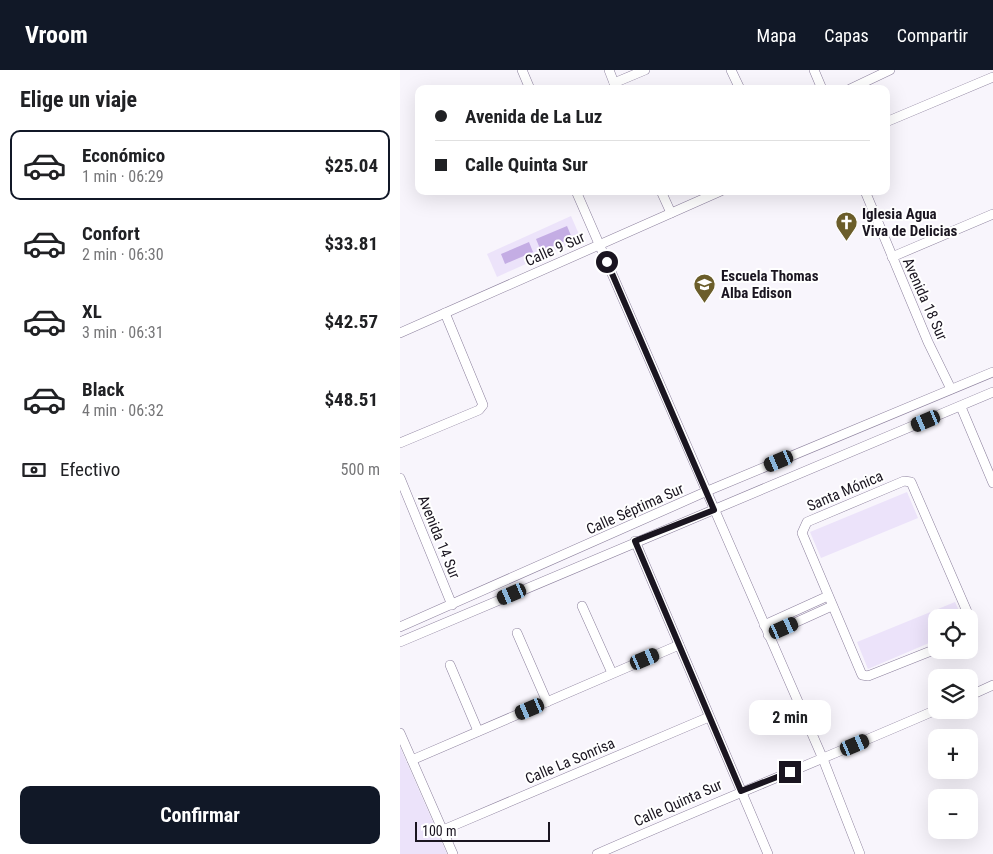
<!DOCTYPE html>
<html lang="es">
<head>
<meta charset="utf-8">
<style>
	body { margin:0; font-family:"Roboto Condensed",sans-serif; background:#f6f6f6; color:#202124; height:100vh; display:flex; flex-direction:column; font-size:19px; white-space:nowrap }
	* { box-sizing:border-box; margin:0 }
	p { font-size:16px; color:#757577 }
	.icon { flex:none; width:28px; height:28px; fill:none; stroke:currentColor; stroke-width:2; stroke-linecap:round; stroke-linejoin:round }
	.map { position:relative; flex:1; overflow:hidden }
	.details { display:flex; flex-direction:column; background:#fff; width:400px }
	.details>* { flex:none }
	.hud { position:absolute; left:15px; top:15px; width:475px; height:110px; border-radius:10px; box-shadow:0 5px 20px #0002; display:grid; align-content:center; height:110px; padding:0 20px; background:#fff }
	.tools { position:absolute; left:528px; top:539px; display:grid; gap:10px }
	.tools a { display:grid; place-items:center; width:50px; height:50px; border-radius:10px; background:#fff; box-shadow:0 5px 20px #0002; font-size:25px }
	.scale { position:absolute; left:15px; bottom:12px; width:135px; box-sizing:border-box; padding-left:5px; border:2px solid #1a1520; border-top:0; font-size:14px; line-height:18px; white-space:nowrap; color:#1a1520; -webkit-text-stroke:4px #fff; paint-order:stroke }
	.end { position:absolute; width:22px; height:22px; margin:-11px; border:6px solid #1a1520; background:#fff; box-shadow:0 0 0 2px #fff }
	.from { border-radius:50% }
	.bubble { position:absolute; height:35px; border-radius:10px; background:#fff; box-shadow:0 5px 20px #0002; font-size:16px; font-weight:700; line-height:35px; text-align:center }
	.car { position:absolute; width:15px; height:30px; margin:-15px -8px; border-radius:6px; box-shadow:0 0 4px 1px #0007; background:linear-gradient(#222 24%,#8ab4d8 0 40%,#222 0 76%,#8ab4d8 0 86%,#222 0) }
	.hud b { display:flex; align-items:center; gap:18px; height:48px; font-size:19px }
	.hud b+b { border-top:1px solid #e0e0e0 }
	.hud i { width:12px; height:12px; background:#202124 }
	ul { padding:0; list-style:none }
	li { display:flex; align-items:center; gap:15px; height:70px; margin:0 10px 8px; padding:0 10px; border:2px solid transparent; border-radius:10px }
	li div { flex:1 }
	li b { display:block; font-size:19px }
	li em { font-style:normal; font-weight:700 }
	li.on { border-color:#111827 }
	li>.icon { width:45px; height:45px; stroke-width:1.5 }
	h2 { padding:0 20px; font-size:22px; line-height:60px }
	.pay { display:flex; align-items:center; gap:12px; height:55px; padding:0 20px; font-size:19px }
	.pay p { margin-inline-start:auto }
	.action { display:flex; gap:10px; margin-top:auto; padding:10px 20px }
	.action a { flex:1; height:58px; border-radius:10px; background:#111827; color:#fff; font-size:20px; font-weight:700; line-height:58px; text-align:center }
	header { display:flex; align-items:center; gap:30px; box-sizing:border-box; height:70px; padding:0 25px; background:#111827; color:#fff }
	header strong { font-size:24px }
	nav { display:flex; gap:28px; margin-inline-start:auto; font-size:18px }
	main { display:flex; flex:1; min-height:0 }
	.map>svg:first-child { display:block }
	.green { fill:#ece3fa }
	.water { fill:#c4ade4 }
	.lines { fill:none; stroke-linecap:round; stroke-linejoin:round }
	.street-casing { stroke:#8b7f9c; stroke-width:10 }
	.street { stroke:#fff; stroke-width:9 }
	.route { stroke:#1a1520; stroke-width:6 }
	.labels { text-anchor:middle; stroke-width:4; stroke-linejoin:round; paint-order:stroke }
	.poi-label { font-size:15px; font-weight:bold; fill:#1a1520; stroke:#fff; text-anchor:start }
	.street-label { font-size:15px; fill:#1a1520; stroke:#fff }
</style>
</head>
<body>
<header>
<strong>Vroom</strong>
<nav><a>Mapa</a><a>Capas</a><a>Compartir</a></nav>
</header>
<main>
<section class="details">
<h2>Elige un viaje</h2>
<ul>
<li class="on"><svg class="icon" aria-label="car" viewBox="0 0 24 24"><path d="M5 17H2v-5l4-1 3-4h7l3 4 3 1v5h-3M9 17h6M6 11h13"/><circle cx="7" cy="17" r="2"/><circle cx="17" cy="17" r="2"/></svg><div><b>Económico</b><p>1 min · 06:29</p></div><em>$25.04</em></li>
<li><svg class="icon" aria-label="car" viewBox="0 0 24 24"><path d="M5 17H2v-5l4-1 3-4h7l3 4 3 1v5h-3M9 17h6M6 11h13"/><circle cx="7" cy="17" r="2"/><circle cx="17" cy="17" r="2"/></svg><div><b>Confort</b><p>2 min · 06:30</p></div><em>$33.81</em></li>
<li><svg class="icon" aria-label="car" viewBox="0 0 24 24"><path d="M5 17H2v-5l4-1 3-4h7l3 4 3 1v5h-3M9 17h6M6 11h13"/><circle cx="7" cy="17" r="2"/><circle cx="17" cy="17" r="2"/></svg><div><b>XL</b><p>3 min · 06:31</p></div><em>$42.57</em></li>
<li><svg class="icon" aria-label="car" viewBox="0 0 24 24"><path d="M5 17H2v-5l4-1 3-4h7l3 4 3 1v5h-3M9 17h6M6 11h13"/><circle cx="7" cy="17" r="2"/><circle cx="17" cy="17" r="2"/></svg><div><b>Black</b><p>4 min · 06:32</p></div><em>$48.51</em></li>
</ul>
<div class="pay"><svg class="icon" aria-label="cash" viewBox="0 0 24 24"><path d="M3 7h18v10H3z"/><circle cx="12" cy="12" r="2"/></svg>Efectivo<p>500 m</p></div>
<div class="action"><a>Confirmar</a></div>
</section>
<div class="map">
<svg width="593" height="784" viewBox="0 0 593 784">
	<rect width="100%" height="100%" fill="#f8f5fc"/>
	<g class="green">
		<path d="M 171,146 L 181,169 L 97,207 L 87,184 Z"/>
		<path d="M 507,422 L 518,448 L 421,488 L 410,462 Z"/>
		<path d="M 555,532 L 562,547 L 536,548 L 536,570 L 468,599 L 457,572 Z"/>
		<path d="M 0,677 L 47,784 L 0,784 Z"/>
	</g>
	<g class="water">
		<path d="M 167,156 L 172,168 L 141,181 L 136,169 Z"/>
		<path d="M 129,172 L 133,182 L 105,194 L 101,184 Z"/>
	</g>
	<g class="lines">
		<defs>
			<g id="street">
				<path d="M 122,0 L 130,19"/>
				<path d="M 209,0 L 216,18"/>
				<path d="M 331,0 L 340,19"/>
				<path d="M 414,0 L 422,19"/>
				<path d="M 214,13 L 245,0"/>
				<path d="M 450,19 L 490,0"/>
				<path d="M 486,52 L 593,7"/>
				<path d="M 176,121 L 423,689 L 460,784"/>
				<path d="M 261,121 L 271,143"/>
				<path d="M 465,121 L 528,272 L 551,319"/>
				<path d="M 492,187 L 593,144"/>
				<path d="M 0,263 L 321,121"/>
				<path d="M 561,337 L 593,413"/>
				<path d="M 0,373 L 79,340 L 83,335 L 45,243"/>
				<path d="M 0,408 L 52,535"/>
				<path d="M 235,471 L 368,784"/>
				<path d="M 182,536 L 212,603"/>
				<path d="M 364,555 L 428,526"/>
				<path d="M 0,557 L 305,422 L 593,302"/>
				<path d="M 117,563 L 147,632"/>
				<path d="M 368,565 L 432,536"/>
				<path d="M 0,572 L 593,322"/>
				<path d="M 536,579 L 468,606 L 462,605 L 402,463 L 407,452 L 504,411 L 511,412 L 572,553 L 569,565"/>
				<path d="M 50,595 L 78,661"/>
				<path d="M 569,626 L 593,615"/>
				<path d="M 0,663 L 53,784"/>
				<path d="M 12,690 L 279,575"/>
				<path d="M 43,760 L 309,647"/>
				<path d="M 197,784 C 309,735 423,689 536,640"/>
			</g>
		</defs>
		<use href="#street" class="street-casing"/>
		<use href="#street" class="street"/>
	</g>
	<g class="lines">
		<path class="route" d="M 207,192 L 314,440 L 235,471 L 341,721 L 390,702"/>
	</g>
	<defs>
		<symbol id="church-pin" viewBox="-11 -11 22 30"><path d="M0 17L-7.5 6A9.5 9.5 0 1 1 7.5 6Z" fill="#6b5d2a" stroke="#fff"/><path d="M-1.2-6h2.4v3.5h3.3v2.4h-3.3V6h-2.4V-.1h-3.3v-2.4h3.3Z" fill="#fff"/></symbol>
		<symbol id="school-pin" viewBox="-11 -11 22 30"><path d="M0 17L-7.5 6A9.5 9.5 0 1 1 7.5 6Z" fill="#6b5d2a" stroke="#fff"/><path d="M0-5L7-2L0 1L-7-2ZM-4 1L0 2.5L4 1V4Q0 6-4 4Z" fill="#fff"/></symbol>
	</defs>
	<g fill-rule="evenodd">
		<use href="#church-pin" x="434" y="140" width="25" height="34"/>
		<use href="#school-pin" x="292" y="202" width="25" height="34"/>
	</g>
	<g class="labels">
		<g class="poi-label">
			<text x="462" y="149">Iglesia Agua<tspan x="462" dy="17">Viva de Delicias</tspan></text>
			<text x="321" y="211">Escuela Thomas<tspan x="321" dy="17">Alba Edison</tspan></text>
		</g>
		<g class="street-label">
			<text transform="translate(155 179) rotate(-24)" y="5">Calle 9 Sur</text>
			<text transform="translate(525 229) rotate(66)" y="5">Avenida 18 Sur</text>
			<text transform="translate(445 421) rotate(-23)" y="5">Santa Mónica</text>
			<text transform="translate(235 439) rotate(-24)" y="5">Calle Séptima Sur</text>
			<text transform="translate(39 467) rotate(68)" y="5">Avenida 14 Sur</text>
			<text transform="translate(170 691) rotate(-23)" y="5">Calle La Sonrisa</text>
			<text transform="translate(278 733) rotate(-24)" y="5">Calle Quinta Sur</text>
		</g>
	</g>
</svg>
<div class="tools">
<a><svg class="icon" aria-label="locate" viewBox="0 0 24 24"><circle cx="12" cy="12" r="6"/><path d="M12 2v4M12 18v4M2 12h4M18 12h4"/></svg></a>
<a><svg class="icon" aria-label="layers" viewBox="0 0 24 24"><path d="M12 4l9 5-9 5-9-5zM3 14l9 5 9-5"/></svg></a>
<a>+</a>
<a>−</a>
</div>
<div class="scale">100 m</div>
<i class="end from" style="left:207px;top:192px"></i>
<i class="end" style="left:390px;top:702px"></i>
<div class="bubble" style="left:349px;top:630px;width:82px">2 min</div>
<i class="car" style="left:526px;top:351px;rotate:247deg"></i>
<i class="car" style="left:379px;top:391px;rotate:247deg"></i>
<i class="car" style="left:112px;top:524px;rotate:247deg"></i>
<i class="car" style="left:384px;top:558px;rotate:66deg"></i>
<i class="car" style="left:245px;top:589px;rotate:67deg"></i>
<i class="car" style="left:130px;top:639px;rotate:247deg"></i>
<i class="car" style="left:455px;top:675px;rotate:67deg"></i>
<div class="hud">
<b><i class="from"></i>Avenida de La Luz</b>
<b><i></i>Calle Quinta Sur</b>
</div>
</div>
</main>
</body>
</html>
